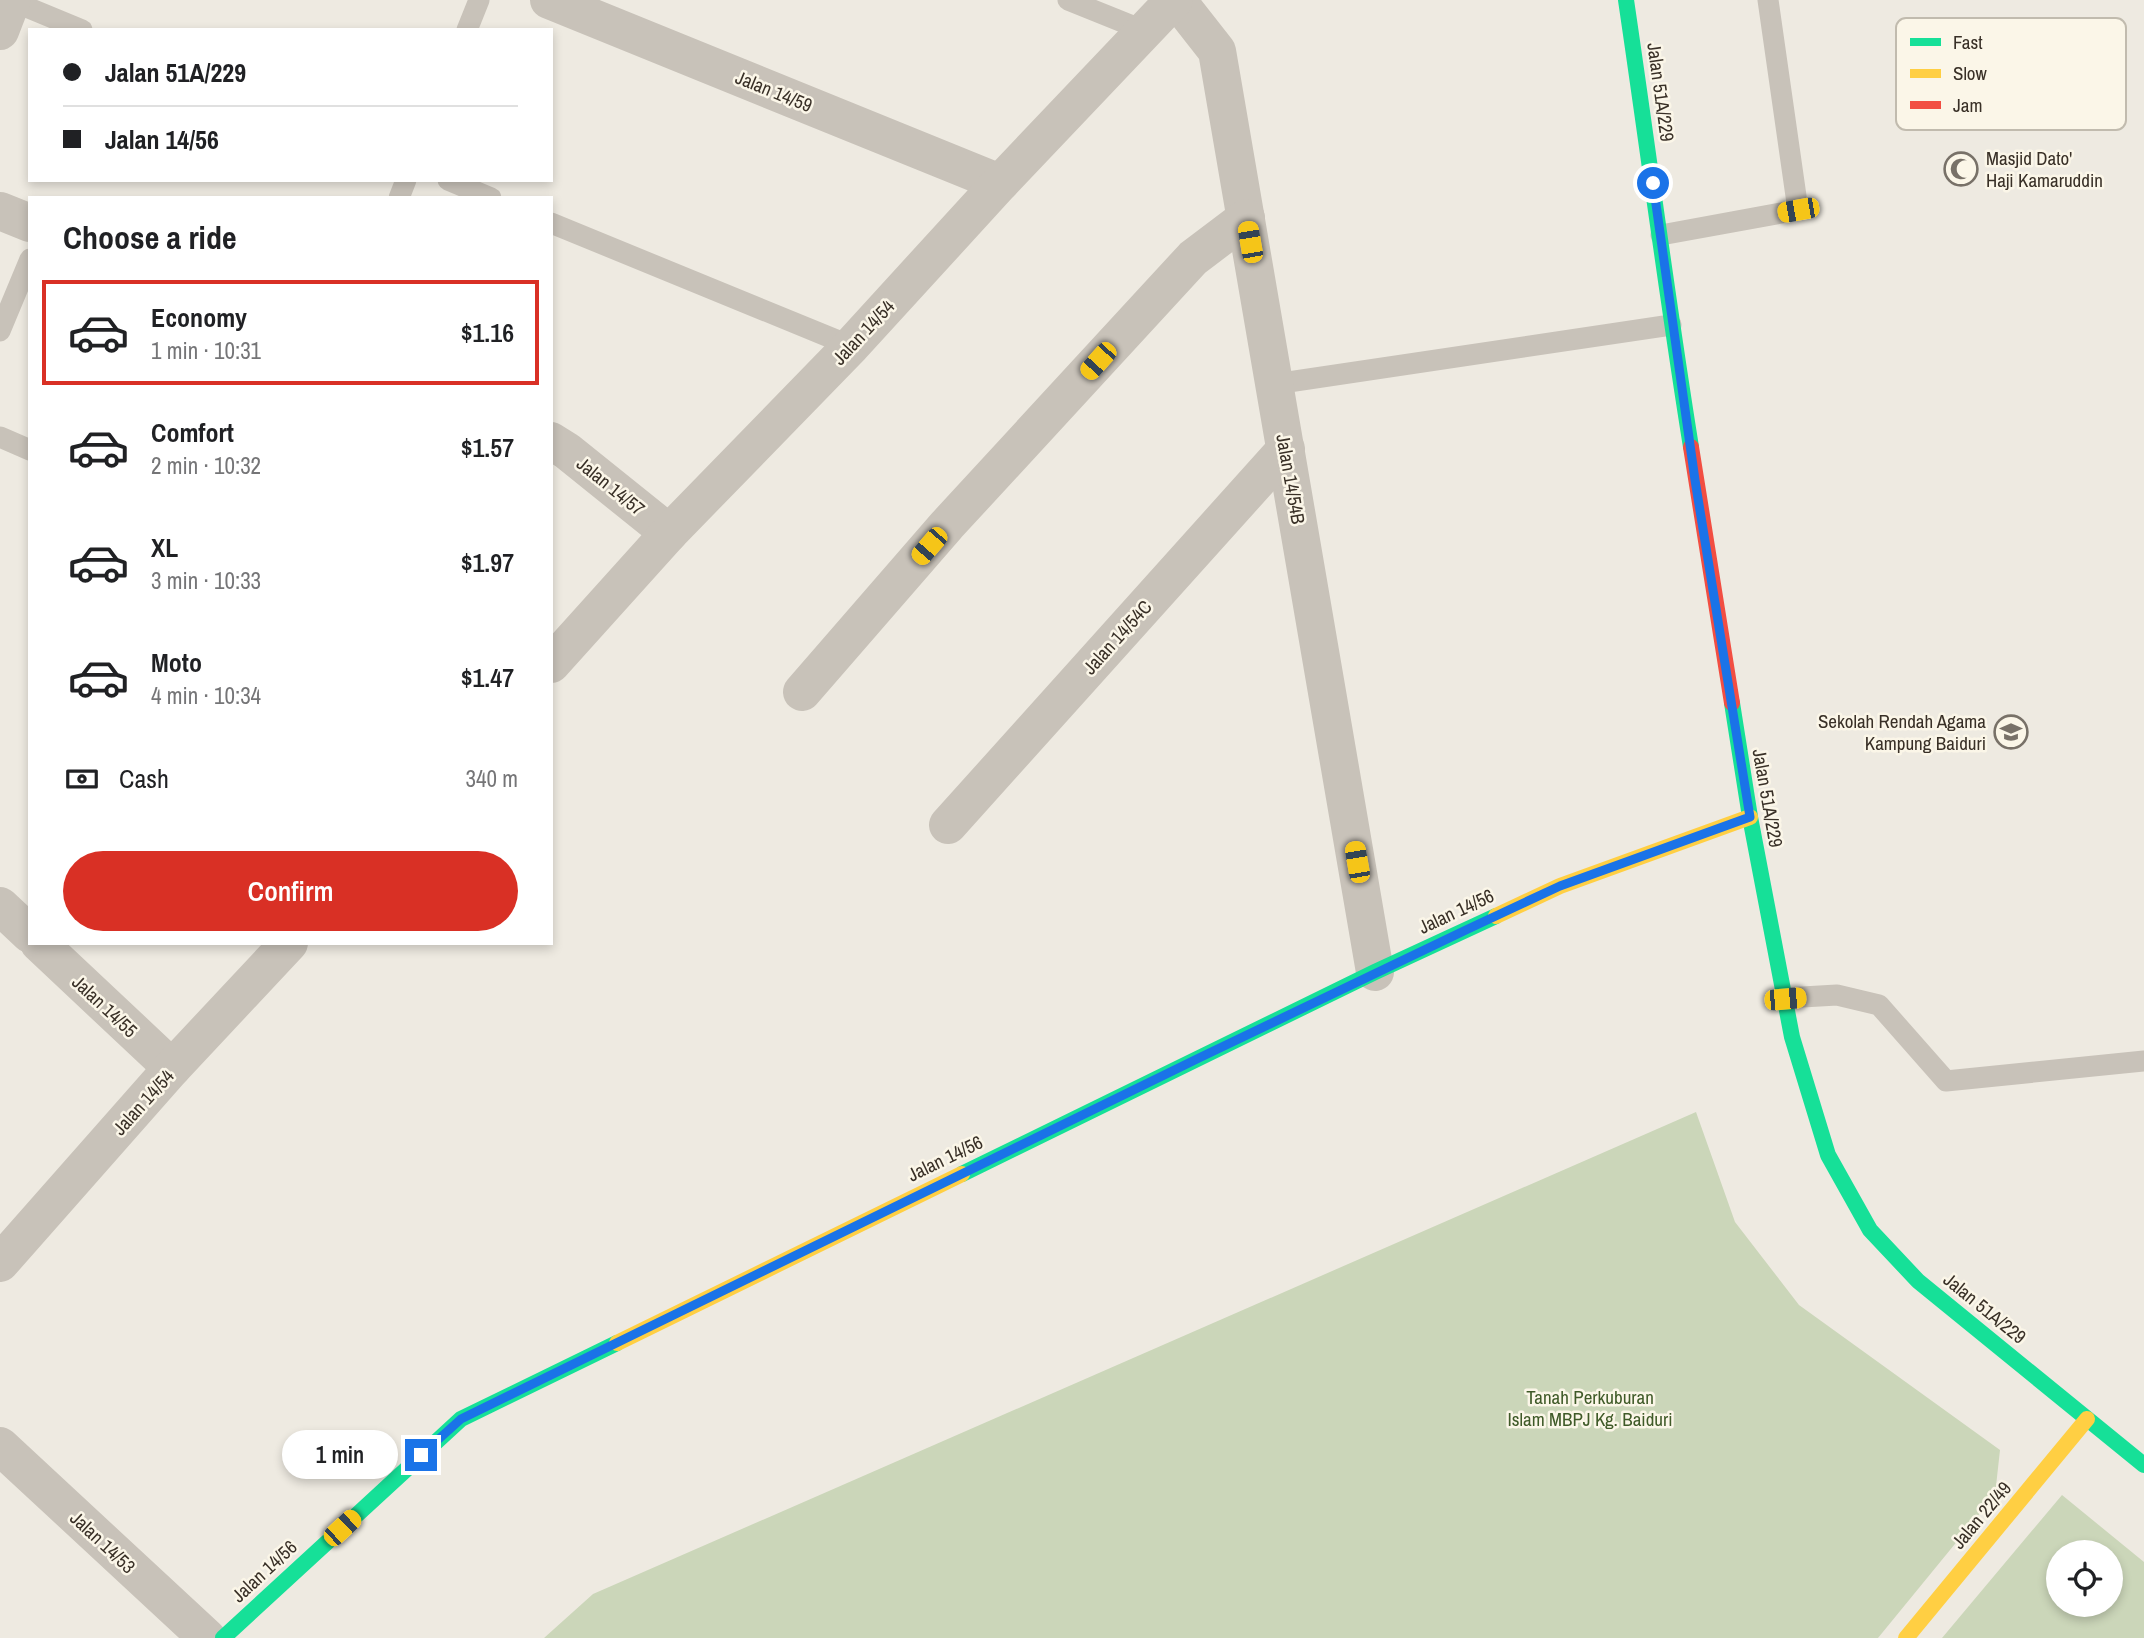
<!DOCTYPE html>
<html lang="en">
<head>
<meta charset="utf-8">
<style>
	body { margin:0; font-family:"Archivo Narrow",sans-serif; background:#f2f2f2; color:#202124; height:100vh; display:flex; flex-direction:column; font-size:26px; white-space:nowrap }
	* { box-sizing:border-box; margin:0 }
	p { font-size:23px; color:#757577 }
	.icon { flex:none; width:38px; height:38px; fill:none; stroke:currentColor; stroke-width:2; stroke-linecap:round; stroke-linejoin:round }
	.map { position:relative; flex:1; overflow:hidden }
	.panel { position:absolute; left:28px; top:196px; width:525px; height:749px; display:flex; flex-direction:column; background:#fff; border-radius:0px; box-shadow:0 4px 10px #0003 }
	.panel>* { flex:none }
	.guide { position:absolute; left:28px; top:28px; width:525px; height:154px; border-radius:0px; box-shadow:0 4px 10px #0003; display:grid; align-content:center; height:154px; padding:0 35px; background:#fff }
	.buttons { position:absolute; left:2046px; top:1540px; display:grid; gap:14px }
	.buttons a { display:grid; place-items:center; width:77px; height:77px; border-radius:50%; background:#fff; box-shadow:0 4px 10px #0003; font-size:35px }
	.end { position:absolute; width:32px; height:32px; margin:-16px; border:9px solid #1a73e8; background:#fff; box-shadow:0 0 0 4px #fff }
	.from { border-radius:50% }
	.bubble { position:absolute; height:49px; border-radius:24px; background:#fff; box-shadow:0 4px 10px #0003; font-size:23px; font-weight:600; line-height:49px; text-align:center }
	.car { position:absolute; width:21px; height:42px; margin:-21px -10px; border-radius:9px; box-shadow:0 0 5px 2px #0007; background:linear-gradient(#f5c518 24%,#345 0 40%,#f5c518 0 76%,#345 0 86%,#f5c518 0) }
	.guide b { display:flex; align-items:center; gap:24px; height:66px; font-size:26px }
	.guide b+b { border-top:2px solid #e0e0e0 }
	.guide i { width:18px; height:18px; background:#202124 }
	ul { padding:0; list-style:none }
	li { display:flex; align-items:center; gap:21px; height:105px; margin:0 14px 10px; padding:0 21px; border:4px solid transparent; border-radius:0px }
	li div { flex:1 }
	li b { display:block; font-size:26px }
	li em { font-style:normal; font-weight:600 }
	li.on { border-color:#d93025 }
	li>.icon { width:63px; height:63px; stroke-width:1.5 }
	h2 { padding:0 35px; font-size:32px; line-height:84px }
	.pay { display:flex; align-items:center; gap:18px; height:77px; padding:0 35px; font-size:26px }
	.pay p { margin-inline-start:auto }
	.button { display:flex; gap:14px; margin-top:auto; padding:14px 35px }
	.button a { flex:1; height:80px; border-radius:42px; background:#d93025; color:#fff; font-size:28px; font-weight:600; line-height:80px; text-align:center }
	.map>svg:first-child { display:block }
	.green { fill:#cbd6b9; fill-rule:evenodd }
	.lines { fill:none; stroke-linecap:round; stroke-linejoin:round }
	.lane { stroke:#c8c2b9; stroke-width:21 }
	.street { stroke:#c8c2b9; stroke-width:38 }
	.fast { stroke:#16e098; stroke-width:16 }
	.slow { stroke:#ffcf43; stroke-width:16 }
	.jam { stroke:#f24e42; stroke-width:16 }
	.route { stroke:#1a73e8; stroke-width:9 }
	.labels { text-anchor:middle; stroke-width:5; stroke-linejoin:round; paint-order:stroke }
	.street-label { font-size:19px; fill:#393027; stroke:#fbf6e8 }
	.poi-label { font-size:19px; fill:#393027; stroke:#fbf6e8; text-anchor:start }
	.park-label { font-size:19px; fill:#3f5a28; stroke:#fbf6e8 }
	.key { fill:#fbf6e8; stroke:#c1bbae; stroke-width:2 }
	.key-label { font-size:19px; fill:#393027 }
</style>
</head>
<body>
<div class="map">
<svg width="2144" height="1638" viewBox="0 0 2144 1638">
	<rect width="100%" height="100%" fill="#eeeae1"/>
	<g class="green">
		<path d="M 1696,1112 L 1735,1222 L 1799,1305 L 2000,1450 L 1995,1495 L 1878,1638 L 544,1638 L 593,1594 Z"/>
		<path d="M 2062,1495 L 2144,1562 L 2144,1638 L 1942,1638 ZM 2058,1552 L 2110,1552 L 2110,1605 L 2058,1605 Z"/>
	</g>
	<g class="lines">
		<g class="lane">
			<path d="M 1068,0 L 1145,31"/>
			<path d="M 12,1 L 82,30"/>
			<path d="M 467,30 L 479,0"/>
			<path d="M 448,180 L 491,198"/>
			<path d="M 399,198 L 406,180"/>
			<path d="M 551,223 L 851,346"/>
			<path d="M 1661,235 L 1798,210 L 1768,0"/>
			<path d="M 0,331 L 30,259"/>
			<path d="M 1275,384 L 1671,325"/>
			<path d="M 0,437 L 30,450"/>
			<path d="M 1785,998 L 1837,995 L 1879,1005 L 1946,1081 L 2144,1061"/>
		</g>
		<g class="street">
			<path d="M 549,0 L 1000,183"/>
			<path d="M 1177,0 L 1217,51 L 1375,972"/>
			<path d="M 0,31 L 12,0"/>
			<path d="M 0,211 L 30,223"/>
			<path d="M 551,441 L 567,451 L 669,533"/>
			<path d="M 551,664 L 669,533 L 851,346 L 1000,183 L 1174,0"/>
			<path d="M 802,692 L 947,525 L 1193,258 L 1246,218"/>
			<path d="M 948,825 L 1286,449"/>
			<path d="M 0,906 L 30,934"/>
			<path d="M 39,943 L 172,1068"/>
			<path d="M 0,1263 L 172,1068 L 289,943"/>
			<path d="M 0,1446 L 207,1638"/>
		</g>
		<g class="fast">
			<path d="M 1626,0 C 1648,149 1667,298 1691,447"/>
			<path d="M 1732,703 L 1750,817 L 1792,1037 L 1828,1155 L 1870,1230 L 1918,1281 L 2144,1465"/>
			<path d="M 962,1174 L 1375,972 L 1496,916"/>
			<path d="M 223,1638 L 461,1419 L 617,1343"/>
		</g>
		<g class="slow">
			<path d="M 1496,916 L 1560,886 L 1750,817"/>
			<path d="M 617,1343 L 962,1174"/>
			<path d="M 1906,1638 L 2087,1419"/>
		</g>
		<path class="jam" d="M 1691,447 L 1732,703"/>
	</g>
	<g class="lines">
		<path class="route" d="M 421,1455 L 461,1419 L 1201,1057 L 1468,929 L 1560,886 L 1750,817 L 1695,480 L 1653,183"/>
	</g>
	<defs>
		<symbol id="mosque-ring" viewBox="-11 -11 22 22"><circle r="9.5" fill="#fbf6e8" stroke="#787168" stroke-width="1.5"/><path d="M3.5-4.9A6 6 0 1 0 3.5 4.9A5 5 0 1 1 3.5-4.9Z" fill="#787168"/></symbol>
		<symbol id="school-ring" viewBox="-11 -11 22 22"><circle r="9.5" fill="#fbf6e8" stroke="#787168" stroke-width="1.5"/><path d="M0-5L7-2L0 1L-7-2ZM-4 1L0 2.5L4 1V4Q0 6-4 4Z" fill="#787168"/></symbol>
	</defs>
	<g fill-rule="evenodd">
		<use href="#mosque-ring" x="1942" y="150" width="38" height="38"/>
		<use href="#school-ring" x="1992" y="713" width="38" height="38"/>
	</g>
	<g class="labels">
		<g class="street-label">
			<text transform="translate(774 91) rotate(22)" y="7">Jalan 14/59</text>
			<text transform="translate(1661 92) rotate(82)" y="7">Jalan 51A/229</text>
			<text transform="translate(863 332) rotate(-47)" y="7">Jalan 14/54</text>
			<text transform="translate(1291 479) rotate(80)" y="7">Jalan 14/54B</text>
			<text transform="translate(611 486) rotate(39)" y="7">Jalan 14/57</text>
			<text transform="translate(1117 637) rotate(-48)" y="7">Jalan 14/54C</text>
			<text transform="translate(1768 798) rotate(80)" y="7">Jalan 51A/229</text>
			<text transform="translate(1456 911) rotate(-25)" y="7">Jalan 14/56</text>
			<text transform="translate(105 1006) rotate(43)" y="7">Jalan 14/55</text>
			<text transform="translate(143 1102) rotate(-48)" y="7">Jalan 14/54</text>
			<text transform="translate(945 1158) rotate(-26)" y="7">Jalan 14/56</text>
			<text transform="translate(1985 1308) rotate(39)" y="7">Jalan 51A/229</text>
			<text transform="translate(1981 1515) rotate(-50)" y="7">Jalan 22/49</text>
			<text transform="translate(103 1542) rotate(43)" y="7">Jalan 14/53</text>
			<text transform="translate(264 1571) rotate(-43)" y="7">Jalan 14/56</text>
		</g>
		<g class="poi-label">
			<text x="1986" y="165">Masjid Dato'<tspan x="1986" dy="22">Haji Kamaruddin</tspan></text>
			<text x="1986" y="728" text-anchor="end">Sekolah Rendah Agama<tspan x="1986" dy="22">Kampung Baiduri</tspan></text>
		</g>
		<g class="park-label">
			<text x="1590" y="1404">Tanah Perkuburan<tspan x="1590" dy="22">Islam MBPJ Kg. Baiduri</tspan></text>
		</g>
	</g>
	<rect x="1896" y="18" width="230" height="112" rx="10" class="key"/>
	<rect x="1910" y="38" width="31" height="8" fill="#16e098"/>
	<rect x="1910" y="69" width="31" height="9" fill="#ffcf43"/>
	<rect x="1910" y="101" width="31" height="8" fill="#f24e42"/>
	<g class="key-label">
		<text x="1953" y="49">Fast</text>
		<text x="1953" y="80">Slow</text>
		<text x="1953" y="112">Jam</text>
	</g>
</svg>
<div class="buttons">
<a><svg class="icon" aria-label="locate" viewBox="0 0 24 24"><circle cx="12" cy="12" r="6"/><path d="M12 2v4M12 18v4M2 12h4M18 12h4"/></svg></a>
</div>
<i class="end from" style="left:1653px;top:183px"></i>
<i class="end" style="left:421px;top:1455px"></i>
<div class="bubble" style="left:282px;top:1430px;width:116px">1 min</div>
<i class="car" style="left:1798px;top:210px;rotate:260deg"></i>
<i class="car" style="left:1250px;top:242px;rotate:350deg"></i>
<i class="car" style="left:1098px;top:361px;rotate:222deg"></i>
<i class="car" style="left:929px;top:546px;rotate:221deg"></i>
<i class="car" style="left:1357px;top:862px;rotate:350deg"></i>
<i class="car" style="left:1785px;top:999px;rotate:85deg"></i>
<i class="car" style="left:342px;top:1528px;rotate:47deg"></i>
<div class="guide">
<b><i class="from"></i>Jalan 51A/229</b>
<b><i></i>Jalan 14/56</b>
</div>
<section class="panel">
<h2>Choose a ride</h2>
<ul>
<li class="on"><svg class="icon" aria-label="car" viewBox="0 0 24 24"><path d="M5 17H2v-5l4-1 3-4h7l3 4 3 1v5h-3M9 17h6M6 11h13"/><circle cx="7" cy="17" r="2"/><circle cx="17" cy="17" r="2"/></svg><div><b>Economy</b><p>1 min · 10:31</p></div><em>$1.16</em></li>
<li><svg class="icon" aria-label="car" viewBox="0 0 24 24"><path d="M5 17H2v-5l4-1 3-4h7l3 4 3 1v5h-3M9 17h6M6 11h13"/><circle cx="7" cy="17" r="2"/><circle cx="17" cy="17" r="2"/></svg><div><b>Comfort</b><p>2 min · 10:32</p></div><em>$1.57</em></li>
<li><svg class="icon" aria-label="car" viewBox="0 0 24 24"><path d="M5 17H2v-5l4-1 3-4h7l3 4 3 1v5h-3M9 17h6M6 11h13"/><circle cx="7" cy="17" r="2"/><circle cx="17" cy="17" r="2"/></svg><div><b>XL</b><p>3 min · 10:33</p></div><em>$1.97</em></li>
<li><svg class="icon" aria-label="car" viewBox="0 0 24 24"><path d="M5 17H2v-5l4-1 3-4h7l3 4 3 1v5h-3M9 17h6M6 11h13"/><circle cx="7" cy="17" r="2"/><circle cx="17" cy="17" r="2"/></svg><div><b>Moto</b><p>4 min · 10:34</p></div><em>$1.47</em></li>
</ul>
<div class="pay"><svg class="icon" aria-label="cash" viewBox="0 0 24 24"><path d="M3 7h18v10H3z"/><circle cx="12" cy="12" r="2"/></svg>Cash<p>340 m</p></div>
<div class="button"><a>Confirm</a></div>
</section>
</div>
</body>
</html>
